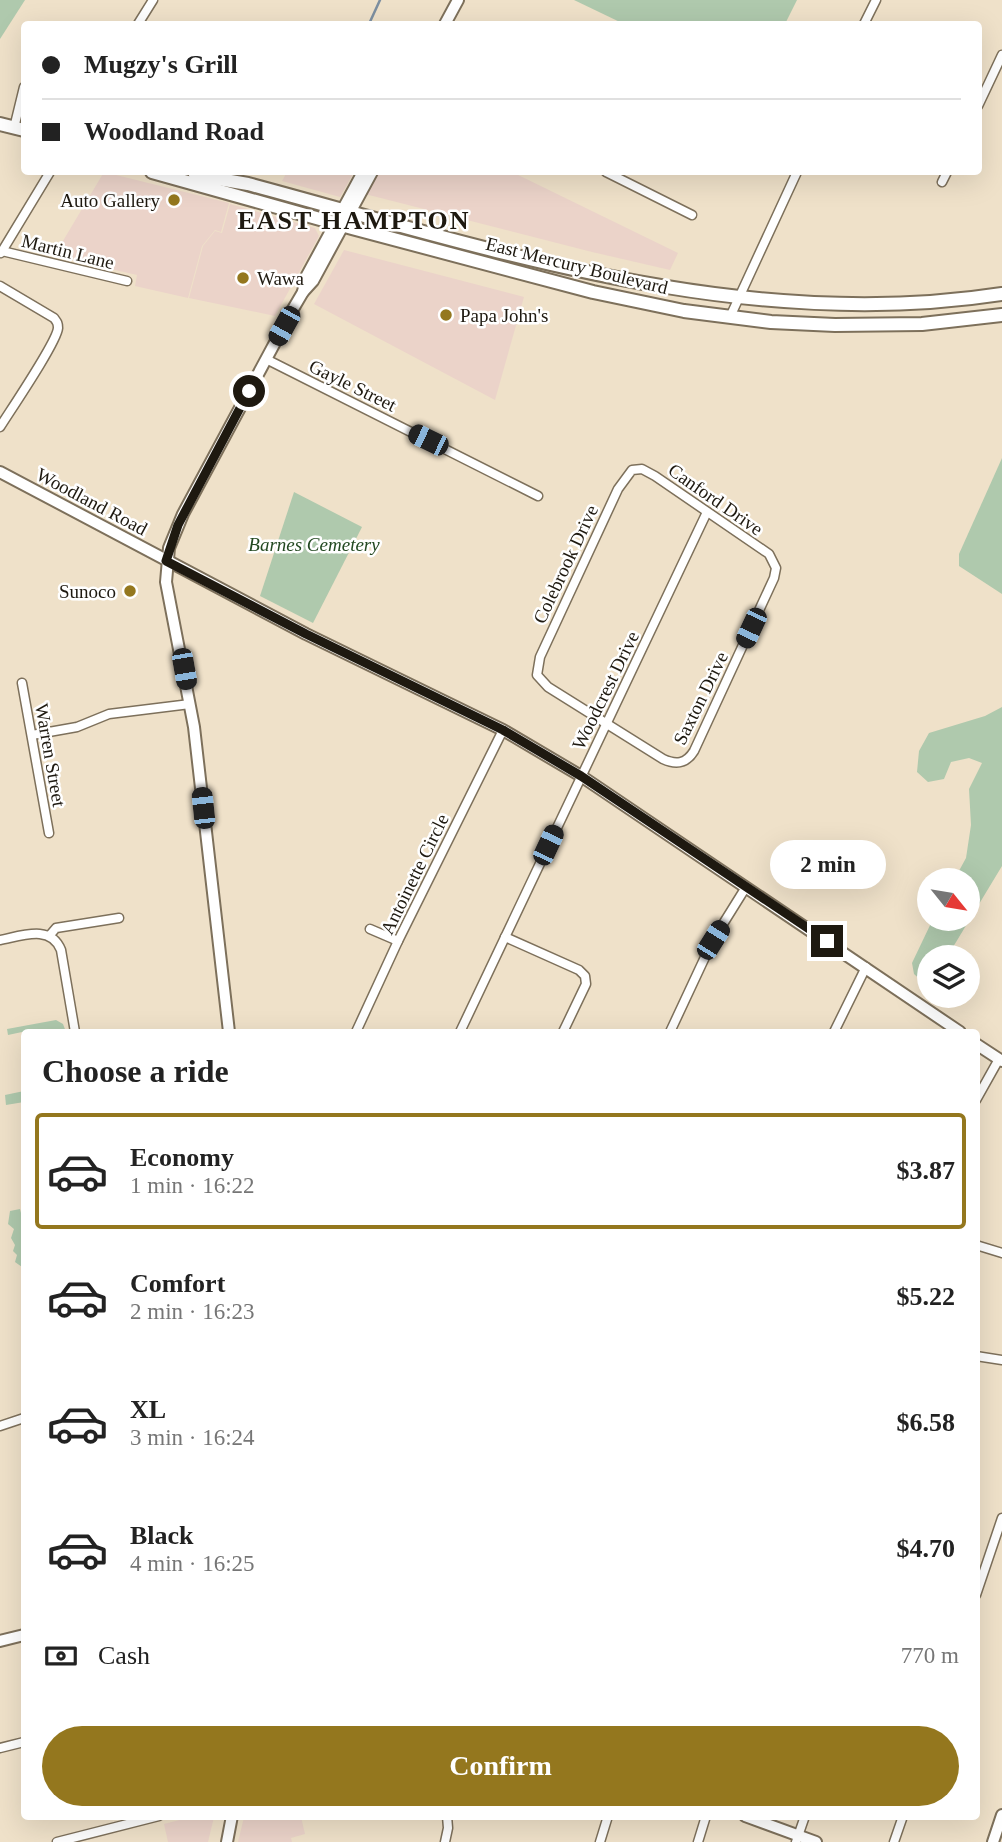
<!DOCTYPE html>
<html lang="en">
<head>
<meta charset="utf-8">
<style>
	body { margin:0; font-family:Georgia,serif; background:#f2f2f2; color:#222; height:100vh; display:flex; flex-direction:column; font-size:26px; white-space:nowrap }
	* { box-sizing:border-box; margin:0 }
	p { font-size:23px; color:#767676 }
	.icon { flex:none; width:38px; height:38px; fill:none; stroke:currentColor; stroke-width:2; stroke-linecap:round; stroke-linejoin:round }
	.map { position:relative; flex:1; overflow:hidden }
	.drawer { position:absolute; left:21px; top:1029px; width:959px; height:791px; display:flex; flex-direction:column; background:#fff; border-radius:7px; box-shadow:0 7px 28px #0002 }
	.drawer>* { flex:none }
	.guide { position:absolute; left:21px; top:21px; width:961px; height:154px; border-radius:7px; box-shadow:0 7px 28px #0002; display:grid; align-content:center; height:154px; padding:0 21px; background:#fff }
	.needle { width:46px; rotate:120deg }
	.tools { position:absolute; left:917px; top:868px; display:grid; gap:14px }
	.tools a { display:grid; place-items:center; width:63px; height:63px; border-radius:50%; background:#fff; box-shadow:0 7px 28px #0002; font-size:35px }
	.end { position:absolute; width:32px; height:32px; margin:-16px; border:9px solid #1e1910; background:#fff; box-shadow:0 0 0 4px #fff }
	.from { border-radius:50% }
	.bubble { position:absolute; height:49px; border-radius:24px; background:#fff; box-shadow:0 7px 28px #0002; font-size:23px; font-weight:800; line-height:49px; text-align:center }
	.car { position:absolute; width:21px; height:42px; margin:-21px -10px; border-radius:9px; box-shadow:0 0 5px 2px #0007; background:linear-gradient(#222 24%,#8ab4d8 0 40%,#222 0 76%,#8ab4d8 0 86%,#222 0) }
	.guide b { display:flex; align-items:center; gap:24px; height:66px; font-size:26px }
	.guide b+b { border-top:2px solid #e0e0e0 }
	.guide i { width:18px; height:18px; background:#222 }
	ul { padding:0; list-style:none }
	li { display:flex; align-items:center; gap:21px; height:116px; margin:0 14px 10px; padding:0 7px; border:4px solid transparent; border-radius:7px }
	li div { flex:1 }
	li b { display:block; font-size:26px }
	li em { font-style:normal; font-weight:800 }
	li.on { border-color:#94771e }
	li>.icon { width:63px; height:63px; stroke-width:1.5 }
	h2 { padding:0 21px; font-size:32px; line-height:84px }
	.pay { display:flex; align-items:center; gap:18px; height:77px; padding:0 21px; font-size:26px }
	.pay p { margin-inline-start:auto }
	.button { display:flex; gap:14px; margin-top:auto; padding:14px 21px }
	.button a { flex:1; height:80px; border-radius:42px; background:#94771e; color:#fff; font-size:28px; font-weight:800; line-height:80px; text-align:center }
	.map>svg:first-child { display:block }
	.commercial { fill:#ebd3c9 }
	.green { fill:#afc9ad }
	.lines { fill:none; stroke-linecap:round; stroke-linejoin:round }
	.stream { stroke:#7d8fa0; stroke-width:2.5 }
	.street-casing { stroke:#7d705b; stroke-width:11 }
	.secondary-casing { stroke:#7d705b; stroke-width:14 }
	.primary-casing { stroke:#7d705b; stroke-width:16 }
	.street { stroke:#fff; stroke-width:8 }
	.secondary { stroke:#fff; stroke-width:10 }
	.primary { stroke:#fff; stroke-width:12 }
	.route { stroke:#1e1910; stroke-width:9 }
	.poi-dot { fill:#94771e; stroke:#fff; stroke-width:2.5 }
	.labels { text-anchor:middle; stroke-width:5; stroke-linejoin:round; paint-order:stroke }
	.poi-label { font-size:19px; fill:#1e1910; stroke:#fff; text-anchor:end }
	.street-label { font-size:19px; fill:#1e1910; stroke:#fff }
	.park-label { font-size:19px; font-style:italic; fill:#234921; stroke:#fff }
	.district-label { font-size:26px; font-weight:bold; letter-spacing:2px; fill:#1e1910; stroke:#fff }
</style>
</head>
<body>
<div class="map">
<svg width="1002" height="1842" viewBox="0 0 1002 1842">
	<rect width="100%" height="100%" fill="#efe1c9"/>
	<g class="commercial">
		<path d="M 104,172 L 229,203 L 221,232 L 215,230 L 202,246 L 188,298 L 135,286 L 137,275 L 54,256 Z"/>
		<path d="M 287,172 L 354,172 L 340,197 L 282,181 Z"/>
		<path d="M 377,172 L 512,172 L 678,253 L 670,270 L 592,252 L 365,194 Z"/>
		<path d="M 230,204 L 315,228 L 319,236 L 275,316 L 189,298 L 203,246 L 215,231 L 222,233 Z"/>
		<path d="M 344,250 L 524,297 L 495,400 L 314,304 Z"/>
		<path d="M 195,1816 L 214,1817 L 208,1842 L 168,1842 L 164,1824 Z"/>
		<path d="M 244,1817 L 301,1817 L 305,1834 L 291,1838 L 292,1842 L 238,1842 Z"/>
	</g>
	<g class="green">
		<path d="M 0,0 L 25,0 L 0,39 Z"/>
		<path d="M 574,0 L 797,0 L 785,24 L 624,24 Z"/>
		<path d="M 1002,458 L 1002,594 L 959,566 L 959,554 Z"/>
		<path d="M 294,492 L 362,527 L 313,623 L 260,596 Z"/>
		<path d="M 1002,707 L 1002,866 L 947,957 L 929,957 L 929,979 L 925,984 L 914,974 L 912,963 L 933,919 L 968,919 L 968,880 L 954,880 L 966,858 L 971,825 L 969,789 L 982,763 L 969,758 L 951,762 L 944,779 L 928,782 L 917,772 L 919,751 L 929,733 L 985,716 Z"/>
		<path d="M 56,1020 L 63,1024 L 66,1032 L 22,1032 L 8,1035 L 7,1029 Z"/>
		<path d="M 24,1091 L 24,1102 L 6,1105 L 5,1095 Z"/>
		<path d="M 20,1209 L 21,1213 L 24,1213 L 24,1267 L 22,1267 L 15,1262 L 17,1255 L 13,1251 L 15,1245 L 11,1238 L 14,1229 L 8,1224 L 10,1211 Z"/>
	</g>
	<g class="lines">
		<path class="stream" d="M 369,24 L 380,0"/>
		<defs>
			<g id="street">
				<path d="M 138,24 L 153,0"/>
				<path d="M 864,24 L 876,0"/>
				<path d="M 978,106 L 1002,55"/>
				<path d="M 14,128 L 24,87"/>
				<path d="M 606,172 L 692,215"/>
				<path d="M 942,182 L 947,172"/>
				<path d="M 2,251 L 127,281"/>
				<path d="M 1,253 L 50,172"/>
				<path d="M 0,286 L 54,318 C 57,322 58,323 58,328 C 57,342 10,411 0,427"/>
				<path d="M 730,317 L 797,172"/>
				<path d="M 266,359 L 538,496"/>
				<path d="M 642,469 L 655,476 L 769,554 L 776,568 L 774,578 L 694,751 C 686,764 676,765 663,759 L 548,687 L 537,675 L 540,657 L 618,489 L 632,470 Z"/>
				<path d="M 22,683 L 49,833"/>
				<path d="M 32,735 L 77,727 L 109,714 L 190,704"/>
				<path d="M 370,929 L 398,941"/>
				<path d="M 50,935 L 56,928 L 119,918"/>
				<path d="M 505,937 L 579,970 L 585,976 L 586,984 L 563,1032"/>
				<path d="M 0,940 C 21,936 51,924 61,950 L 75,1032"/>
				<path d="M 356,1032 L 398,941 L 503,730"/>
				<path d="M 460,1032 L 707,512"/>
				<path d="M 670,1032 L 713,940 L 746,887"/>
				<path d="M 834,1032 L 866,967"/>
				<path d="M 976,1100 L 999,1059"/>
				<path d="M 976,1245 L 1002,1253"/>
				<path d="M 976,1356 L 1002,1360"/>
				<path d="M 0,1426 L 24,1418"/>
				<path d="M 976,1595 L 1002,1518"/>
				<path d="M 0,1748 L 24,1742"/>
				<path d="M 57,1842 L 159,1816"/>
				<path d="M 445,1842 L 448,1828 L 447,1816"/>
				<path d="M 600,1842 L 608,1816"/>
				<path d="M 698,1842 L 706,1816"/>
				<path d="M 796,1842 L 805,1816"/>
				<path d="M 894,1842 L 903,1816"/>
			</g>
			<g id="secondary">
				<path d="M 445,24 L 458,0"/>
				<path d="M 303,292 L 306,277 L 363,172"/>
				<path d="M 0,472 L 306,634 L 503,730 L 581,776 L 960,1032"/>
				<path d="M 229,1032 L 194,727 L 166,582 L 169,548 L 183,514 L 293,309 L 303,292 L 313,281 L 372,172"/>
				<path d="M 976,1044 L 1002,1061"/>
				<path d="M 0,1641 L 24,1635"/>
				<path d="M 745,1816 L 816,1842"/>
				<path d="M 227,1842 L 232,1816"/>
				<path d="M 993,1842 L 1002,1815"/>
			</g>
			<g id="primary">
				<path d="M 0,124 L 24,130"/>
				<path d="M 152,172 L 352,228 L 593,292 L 684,311 L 771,322 L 835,325 L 922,324 L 1002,315"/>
				<path d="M 195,175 L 248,184 C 493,250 745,334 1002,294"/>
			</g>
		</defs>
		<use href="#street" class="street-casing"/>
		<use href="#secondary" class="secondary-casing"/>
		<use href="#primary" class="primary-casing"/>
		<use href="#street" class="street"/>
		<use href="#secondary" class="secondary"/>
		<use href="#primary" class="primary"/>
	</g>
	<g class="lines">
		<path class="route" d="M 249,391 L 178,525 L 166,561 L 306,634 L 503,730 L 581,776 L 827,941"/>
	</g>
	<g class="poi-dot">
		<circle cx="174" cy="200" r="7"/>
		<circle cx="243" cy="278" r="7"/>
		<circle cx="446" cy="315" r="7"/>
		<circle cx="130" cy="591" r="7"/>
	</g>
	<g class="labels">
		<g class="poi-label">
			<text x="160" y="207">Auto Gallery</text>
			<text x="257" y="285" text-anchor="start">Wawa</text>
			<text x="460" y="322" text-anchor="start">Papa John's</text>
			<text x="116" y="598">Sunoco</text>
		</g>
		<g class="street-label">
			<text transform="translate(68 251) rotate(14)" y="7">Martin Lane</text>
			<text transform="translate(577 265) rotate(14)" y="7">East Mercury Boulevard</text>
			<text transform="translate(353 385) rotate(26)" y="7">Gayle Street</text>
			<text transform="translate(716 499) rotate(35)" y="7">Canford Drive</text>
			<text transform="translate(92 501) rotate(28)" y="7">Woodland Road</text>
			<text transform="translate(565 564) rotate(-65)" y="7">Colebrook Drive</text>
			<text transform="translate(605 690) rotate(-64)" y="7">Woodcrest Drive</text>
			<text transform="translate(700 698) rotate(-64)" y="7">Saxton Drive</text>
			<text transform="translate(51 755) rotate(80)" y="7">Warren Street</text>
			<text transform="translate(414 874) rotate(-64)" y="7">Antoinette Circle</text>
		</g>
		<g class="park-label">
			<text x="314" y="551">Barnes Cemetery</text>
		</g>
		<g class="district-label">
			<text x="354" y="229">EAST HAMPTON</text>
		</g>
	</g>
</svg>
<div class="tools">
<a><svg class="needle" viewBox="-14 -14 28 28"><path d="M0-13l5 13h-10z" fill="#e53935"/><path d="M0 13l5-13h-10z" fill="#767676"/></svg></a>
<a><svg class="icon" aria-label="layers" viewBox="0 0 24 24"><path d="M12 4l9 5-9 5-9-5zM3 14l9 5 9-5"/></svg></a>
</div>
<i class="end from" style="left:249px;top:391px"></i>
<i class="end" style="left:827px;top:941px"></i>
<div class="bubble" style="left:770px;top:840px;width:116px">2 min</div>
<i class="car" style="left:284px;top:326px;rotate:209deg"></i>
<i class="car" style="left:428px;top:440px;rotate:296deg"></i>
<i class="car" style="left:751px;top:628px;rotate:205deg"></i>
<i class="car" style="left:184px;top:669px;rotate:170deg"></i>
<i class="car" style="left:203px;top:808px;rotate:354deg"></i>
<i class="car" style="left:548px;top:845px;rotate:25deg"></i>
<i class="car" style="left:713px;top:940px;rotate:32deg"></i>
<div class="guide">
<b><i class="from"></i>Mugzy's Grill</b>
<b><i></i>Woodland Road</b>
</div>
<section class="drawer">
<h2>Choose a ride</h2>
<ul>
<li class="on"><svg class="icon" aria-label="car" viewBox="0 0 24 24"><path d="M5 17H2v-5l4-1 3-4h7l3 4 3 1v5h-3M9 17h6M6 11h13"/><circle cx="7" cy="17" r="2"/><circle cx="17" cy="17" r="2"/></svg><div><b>Economy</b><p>1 min · 16:22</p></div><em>$3.87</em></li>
<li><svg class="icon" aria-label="car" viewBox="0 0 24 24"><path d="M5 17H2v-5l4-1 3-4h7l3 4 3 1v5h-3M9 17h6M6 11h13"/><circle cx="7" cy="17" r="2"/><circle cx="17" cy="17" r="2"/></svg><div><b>Comfort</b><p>2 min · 16:23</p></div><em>$5.22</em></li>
<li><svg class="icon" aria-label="car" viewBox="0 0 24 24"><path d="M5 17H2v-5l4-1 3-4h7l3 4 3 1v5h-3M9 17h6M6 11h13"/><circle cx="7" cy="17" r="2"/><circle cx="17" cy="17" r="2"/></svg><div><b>XL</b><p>3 min · 16:24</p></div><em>$6.58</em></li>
<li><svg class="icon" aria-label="car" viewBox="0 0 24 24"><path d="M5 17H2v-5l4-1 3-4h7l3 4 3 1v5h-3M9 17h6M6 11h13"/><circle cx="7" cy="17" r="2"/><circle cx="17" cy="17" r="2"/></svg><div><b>Black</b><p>4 min · 16:25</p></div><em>$4.70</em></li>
</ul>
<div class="pay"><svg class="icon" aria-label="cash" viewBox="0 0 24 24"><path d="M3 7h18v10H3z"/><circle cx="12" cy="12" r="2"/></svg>Cash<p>770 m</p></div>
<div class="button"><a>Confirm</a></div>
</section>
</div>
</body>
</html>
